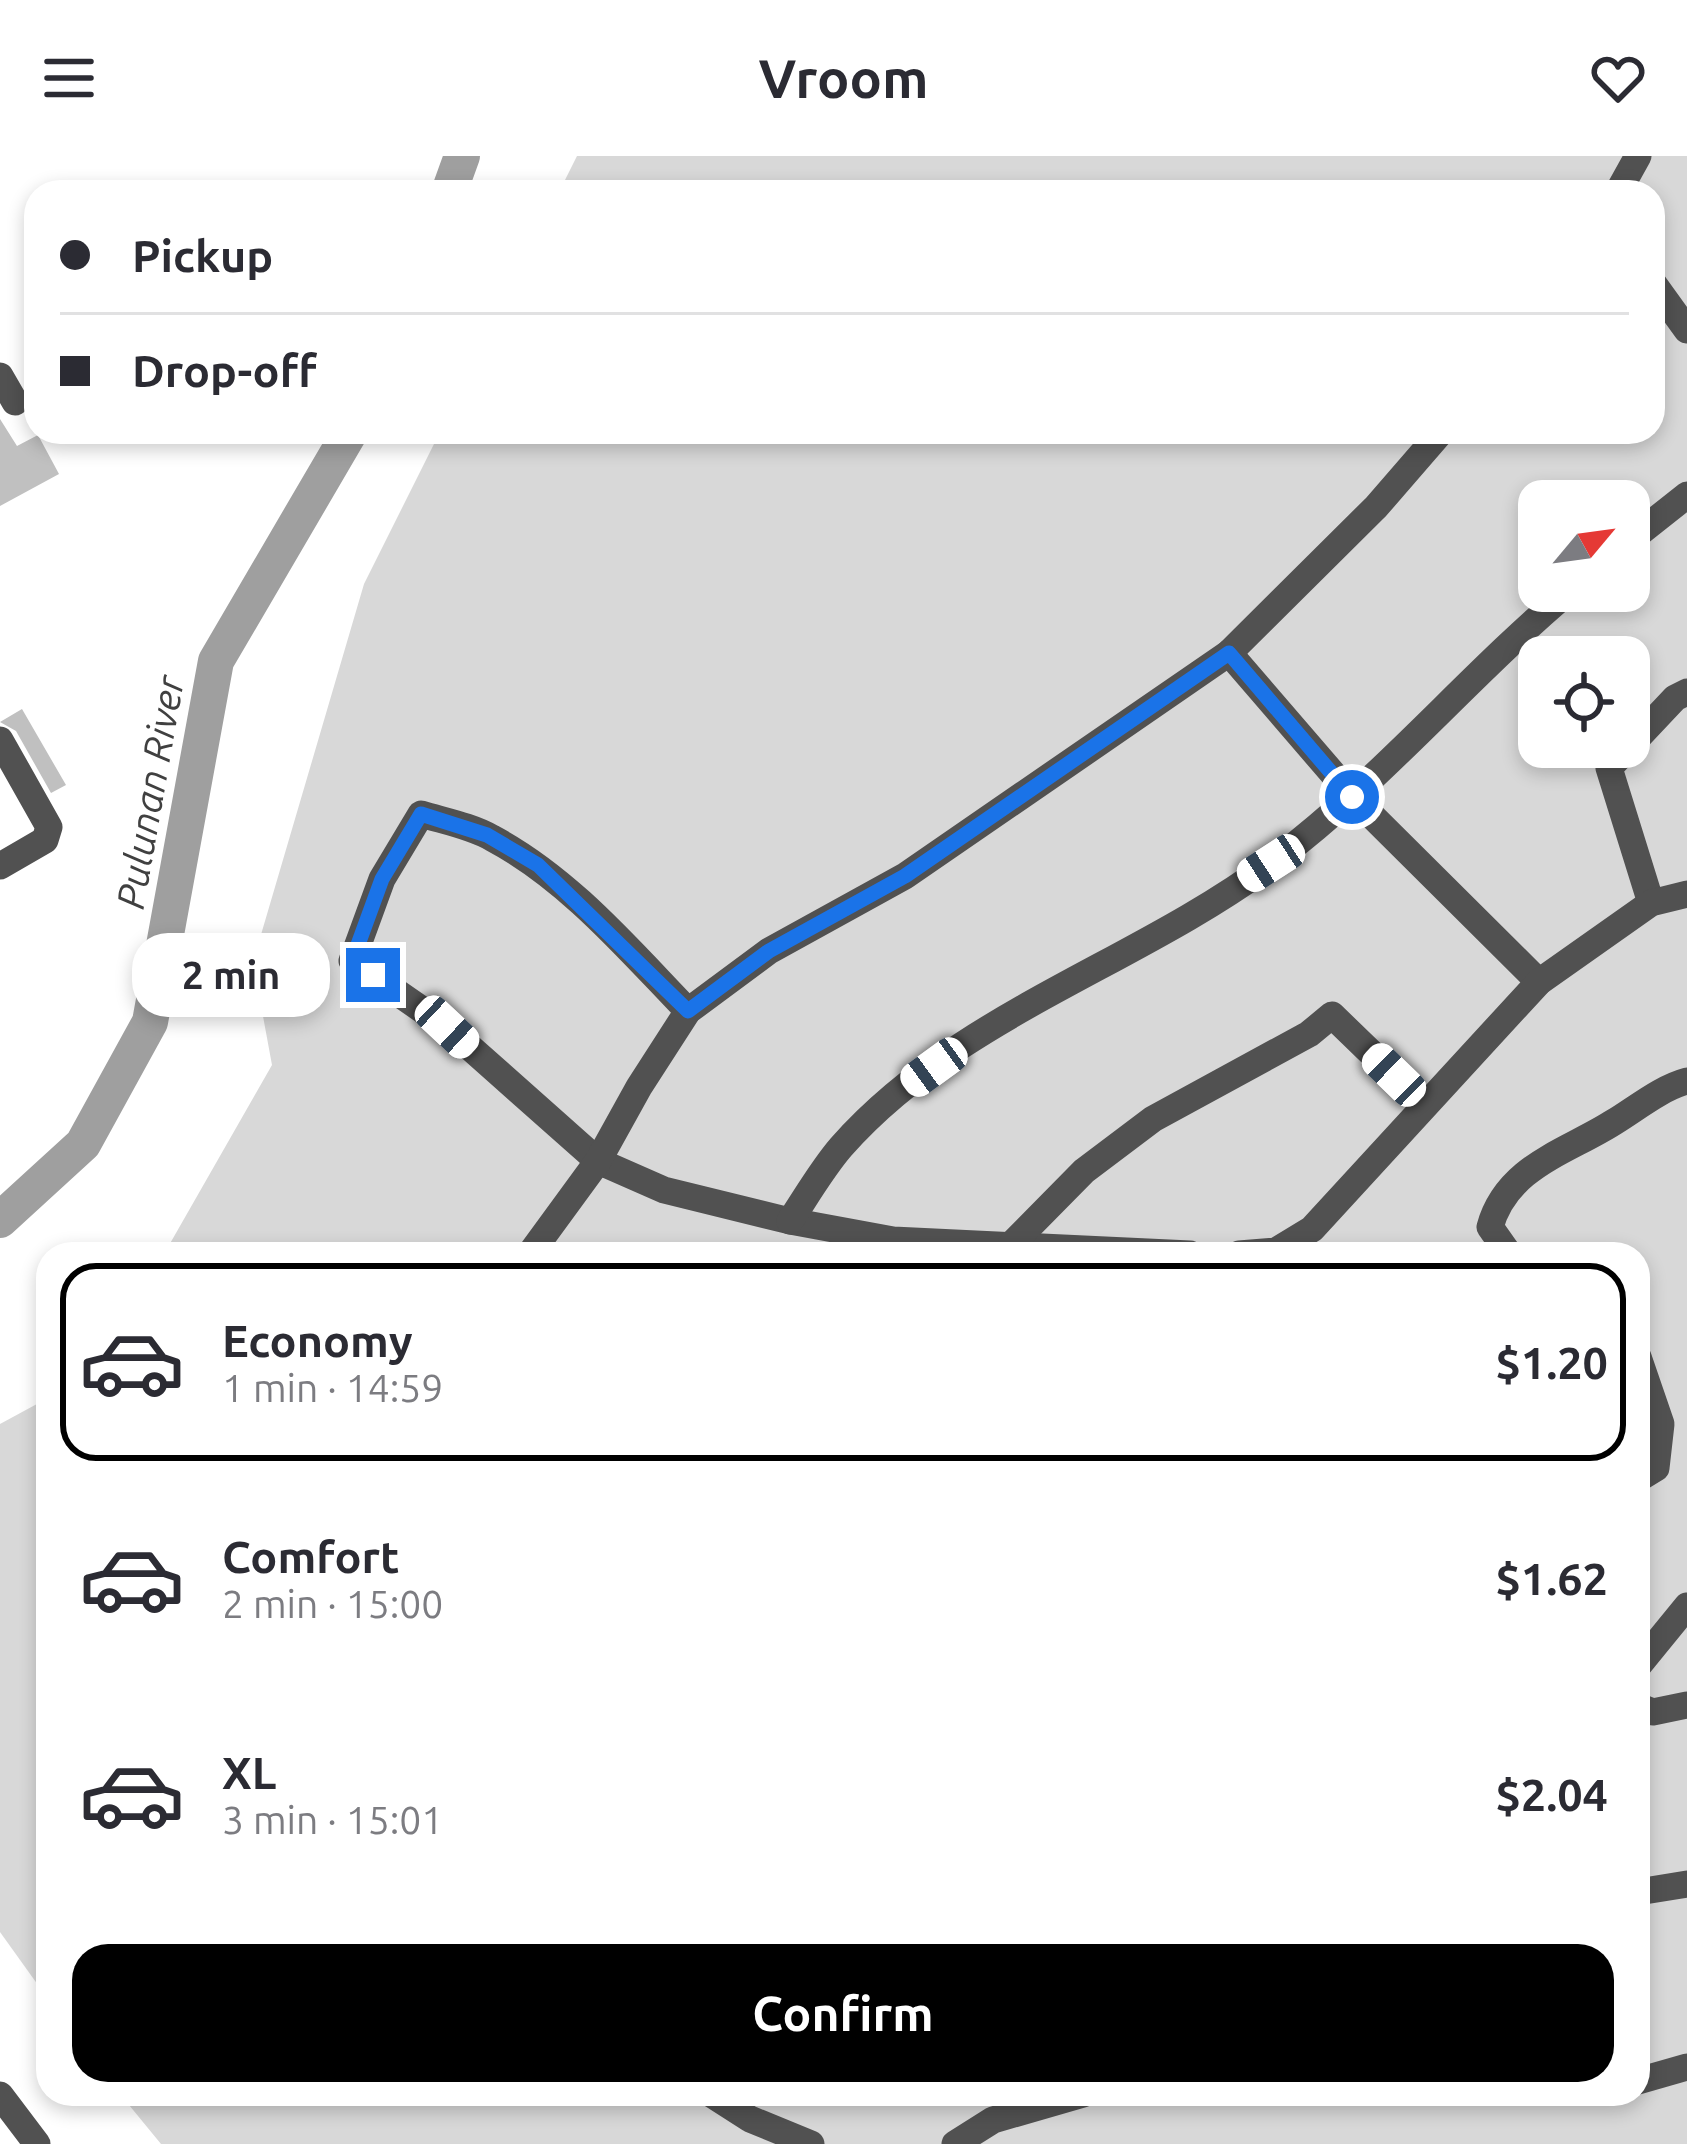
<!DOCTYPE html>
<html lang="en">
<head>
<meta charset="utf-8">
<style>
	body { margin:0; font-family:Ubuntu,sans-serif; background:#f2f2f3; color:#2b2b33; height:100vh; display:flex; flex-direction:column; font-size:45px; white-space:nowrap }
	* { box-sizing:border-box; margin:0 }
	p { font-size:39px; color:#7c7c81 }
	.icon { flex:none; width:66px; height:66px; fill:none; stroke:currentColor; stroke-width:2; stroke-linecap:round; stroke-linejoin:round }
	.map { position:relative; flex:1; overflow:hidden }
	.side { position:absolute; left:36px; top:1086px; width:1614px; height:864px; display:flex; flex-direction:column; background:#fff; border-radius:36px; box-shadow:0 6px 18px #0003 }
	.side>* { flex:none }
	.hud { position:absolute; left:24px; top:24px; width:1641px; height:264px; border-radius:36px; box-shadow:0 6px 18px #0003; display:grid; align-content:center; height:264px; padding:0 36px; background:#fff }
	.needle { width:78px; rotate:61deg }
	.controls { position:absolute; left:1518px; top:324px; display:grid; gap:24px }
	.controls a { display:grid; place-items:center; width:132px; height:132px; border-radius:24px; background:#fff; box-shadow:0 6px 18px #0003; font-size:60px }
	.end { position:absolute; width:54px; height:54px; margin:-27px; border:15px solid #1a73e8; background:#fff; box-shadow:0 0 0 6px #fff }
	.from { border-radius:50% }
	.bubble { position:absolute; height:84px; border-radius:36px; background:#fff; box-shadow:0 6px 18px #0003; font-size:39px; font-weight:700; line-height:84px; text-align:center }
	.car { position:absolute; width:36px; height:72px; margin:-36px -18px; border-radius:15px; box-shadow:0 0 9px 3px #0007; background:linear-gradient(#fff 24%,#345 0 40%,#fff 0 76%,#345 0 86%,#fff 0) }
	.hud b { display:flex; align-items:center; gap:42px; height:114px; font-size:45px }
	.hud b+b { border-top:3px solid #e1e1e2 }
	.hud i { width:30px; height:30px; background:#2b2b33 }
	ul { padding:21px 0 0; list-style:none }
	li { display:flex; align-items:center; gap:36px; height:198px; margin:0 24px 18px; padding:0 12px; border:6px solid transparent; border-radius:36px }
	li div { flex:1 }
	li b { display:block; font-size:45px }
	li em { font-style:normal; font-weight:700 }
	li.selected { border-color:#000 }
	li>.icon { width:108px; height:108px; stroke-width:1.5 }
	.cta { display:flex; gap:24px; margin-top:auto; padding:24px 36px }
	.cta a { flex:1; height:138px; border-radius:36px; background:#000; color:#fff; font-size:48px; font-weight:700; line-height:138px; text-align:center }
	header { display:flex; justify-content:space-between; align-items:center; height:156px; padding:0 36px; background:#fff; font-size:54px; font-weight:700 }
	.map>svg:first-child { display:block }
	.green { fill:#d8d8d8; fill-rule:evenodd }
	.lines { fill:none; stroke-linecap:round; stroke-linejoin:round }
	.river { stroke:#9f9f9f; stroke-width:36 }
	.building { fill:#c0c0c0 }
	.minor { stroke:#515151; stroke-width:27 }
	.route { stroke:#1a73e8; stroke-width:15 }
	.labels { text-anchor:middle; stroke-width:9; stroke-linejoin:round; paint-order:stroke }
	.water-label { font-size:39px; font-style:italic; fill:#404040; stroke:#fff }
</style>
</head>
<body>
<header><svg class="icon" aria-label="menu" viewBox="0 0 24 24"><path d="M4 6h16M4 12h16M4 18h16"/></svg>Vroom<svg class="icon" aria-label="heart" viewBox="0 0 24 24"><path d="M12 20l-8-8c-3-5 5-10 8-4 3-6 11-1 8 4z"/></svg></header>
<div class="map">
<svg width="1687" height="1988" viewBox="0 0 1687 1988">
	<rect width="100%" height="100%" fill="#fff"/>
	<g class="green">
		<path d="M 577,0 L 1687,0 L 1687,1988 L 161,1988 L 120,1938 L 1638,1938 L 1638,1098 L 164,1098 L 272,909 L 253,806 L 364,428 L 440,276 L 1653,276 L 1653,36 L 559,36 ZM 1539,345 L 1629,345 L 1629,435 L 1539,435 ZM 1539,501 L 1629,501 L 1629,591 L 1539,591 Z"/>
		<path d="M 48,1242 L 48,1843 L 0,1776 L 0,1268 Z"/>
	</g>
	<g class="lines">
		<g class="river">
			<path d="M 449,36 L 462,0"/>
			<path d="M 0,1064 L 83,988 L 150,866 L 216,505 L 350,276"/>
		</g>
	</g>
	<g class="building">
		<path d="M 0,263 L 17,290 L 38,279 L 59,318 L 0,350 Z"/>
		<path d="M 22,553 L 66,629 L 51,637 L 16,575 L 0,566 Z"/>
	</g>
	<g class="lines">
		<g class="minor">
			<path d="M 1618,36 L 1638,0"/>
			<path d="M 1653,127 L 1687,174"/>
			<path d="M 0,220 L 15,246"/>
			<path d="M 1629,385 L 1687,339"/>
			<path d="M 1229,497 L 1353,641 L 1539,826"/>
			<path d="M 0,584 L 49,671 L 45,684 L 0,710"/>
			<path d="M 1651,747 L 1609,612 L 1675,542 L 1687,536"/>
			<path d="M 688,855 C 628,793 569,723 492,682 C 471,670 444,665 421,658 L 382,723 L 352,805 L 447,871 L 598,1005 L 664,1034 L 790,1065 L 893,1084 L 1190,1098"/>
			<path d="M 790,1065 C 806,1041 822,1013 841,991 C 956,860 1137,808 1273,706 C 1381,625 1467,521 1569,435"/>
			<path d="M 1011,1089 L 1084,1015 L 1153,963 L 1309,878 L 1332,859 L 1425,949"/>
			<path d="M 530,1098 L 598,1005 L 639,931 L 688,855 L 769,795 L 905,720 L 1229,497 L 1376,351 L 1441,276"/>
			<path d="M 1239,1098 L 1276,1095 L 1312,1073 L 1539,826 L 1651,747 L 1687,738"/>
			<path d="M 1509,1098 L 1490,1071 C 1507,1010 1567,996 1614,966 C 1637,952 1661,932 1687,925"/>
			<path d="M 1638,1201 L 1661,1268 L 1656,1312 L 1638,1323"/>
			<path d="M 1638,1510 L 1687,1450"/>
			<path d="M 1638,1550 L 1653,1556 L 1687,1549"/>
			<path d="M 1638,1736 L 1687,1728"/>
			<path d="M 1638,1925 L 1687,1911"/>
			<path d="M 711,1938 L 750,1963 L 811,1988"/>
			<path d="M 0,1939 L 37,1988"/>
			<path d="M 955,1988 L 993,1964 L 1083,1938"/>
		</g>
	</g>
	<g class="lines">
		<path class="route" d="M 373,819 L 352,805 L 382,723 L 421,658 L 487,679 L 538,709 L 688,855 L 769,795 L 905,720 L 1229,497 L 1352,641"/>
	</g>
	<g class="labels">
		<g class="water-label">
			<text transform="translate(150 636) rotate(-80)" y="14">Pulunan River</text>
		</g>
	</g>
</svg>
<div class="controls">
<a><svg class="needle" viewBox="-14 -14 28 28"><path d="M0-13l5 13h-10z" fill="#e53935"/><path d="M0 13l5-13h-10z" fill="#7c7c81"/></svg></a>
<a><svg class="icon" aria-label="locate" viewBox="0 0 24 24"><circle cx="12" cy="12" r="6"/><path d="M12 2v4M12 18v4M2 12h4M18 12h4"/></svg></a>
</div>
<i class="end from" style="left:1352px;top:641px"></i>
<i class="end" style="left:373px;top:819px"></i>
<div class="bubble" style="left:132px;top:777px;width:198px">2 min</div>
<i class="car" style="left:1271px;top:707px;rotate:237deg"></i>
<i class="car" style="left:447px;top:871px;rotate:133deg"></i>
<i class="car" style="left:934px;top:911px;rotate:234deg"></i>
<i class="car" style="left:1394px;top:919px;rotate:314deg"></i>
<div class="hud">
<b><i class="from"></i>Pickup</b>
<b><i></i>Drop-off</b>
</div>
<section class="side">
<ul>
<li class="selected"><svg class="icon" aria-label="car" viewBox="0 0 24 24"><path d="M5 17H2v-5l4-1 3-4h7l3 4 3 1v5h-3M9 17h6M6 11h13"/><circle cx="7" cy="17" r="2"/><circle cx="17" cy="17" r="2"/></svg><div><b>Economy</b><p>1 min · 14:59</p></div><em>$1.20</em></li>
<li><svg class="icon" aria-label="car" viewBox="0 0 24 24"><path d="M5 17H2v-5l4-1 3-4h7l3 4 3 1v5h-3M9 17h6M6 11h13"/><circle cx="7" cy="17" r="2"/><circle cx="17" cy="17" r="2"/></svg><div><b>Comfort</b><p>2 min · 15:00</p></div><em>$1.62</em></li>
<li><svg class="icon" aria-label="car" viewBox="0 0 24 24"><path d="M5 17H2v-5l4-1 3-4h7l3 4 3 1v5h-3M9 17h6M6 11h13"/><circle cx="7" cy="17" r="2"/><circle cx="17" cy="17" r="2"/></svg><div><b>XL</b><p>3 min · 15:01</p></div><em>$2.04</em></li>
</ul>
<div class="cta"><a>Confirm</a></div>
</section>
</div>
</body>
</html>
